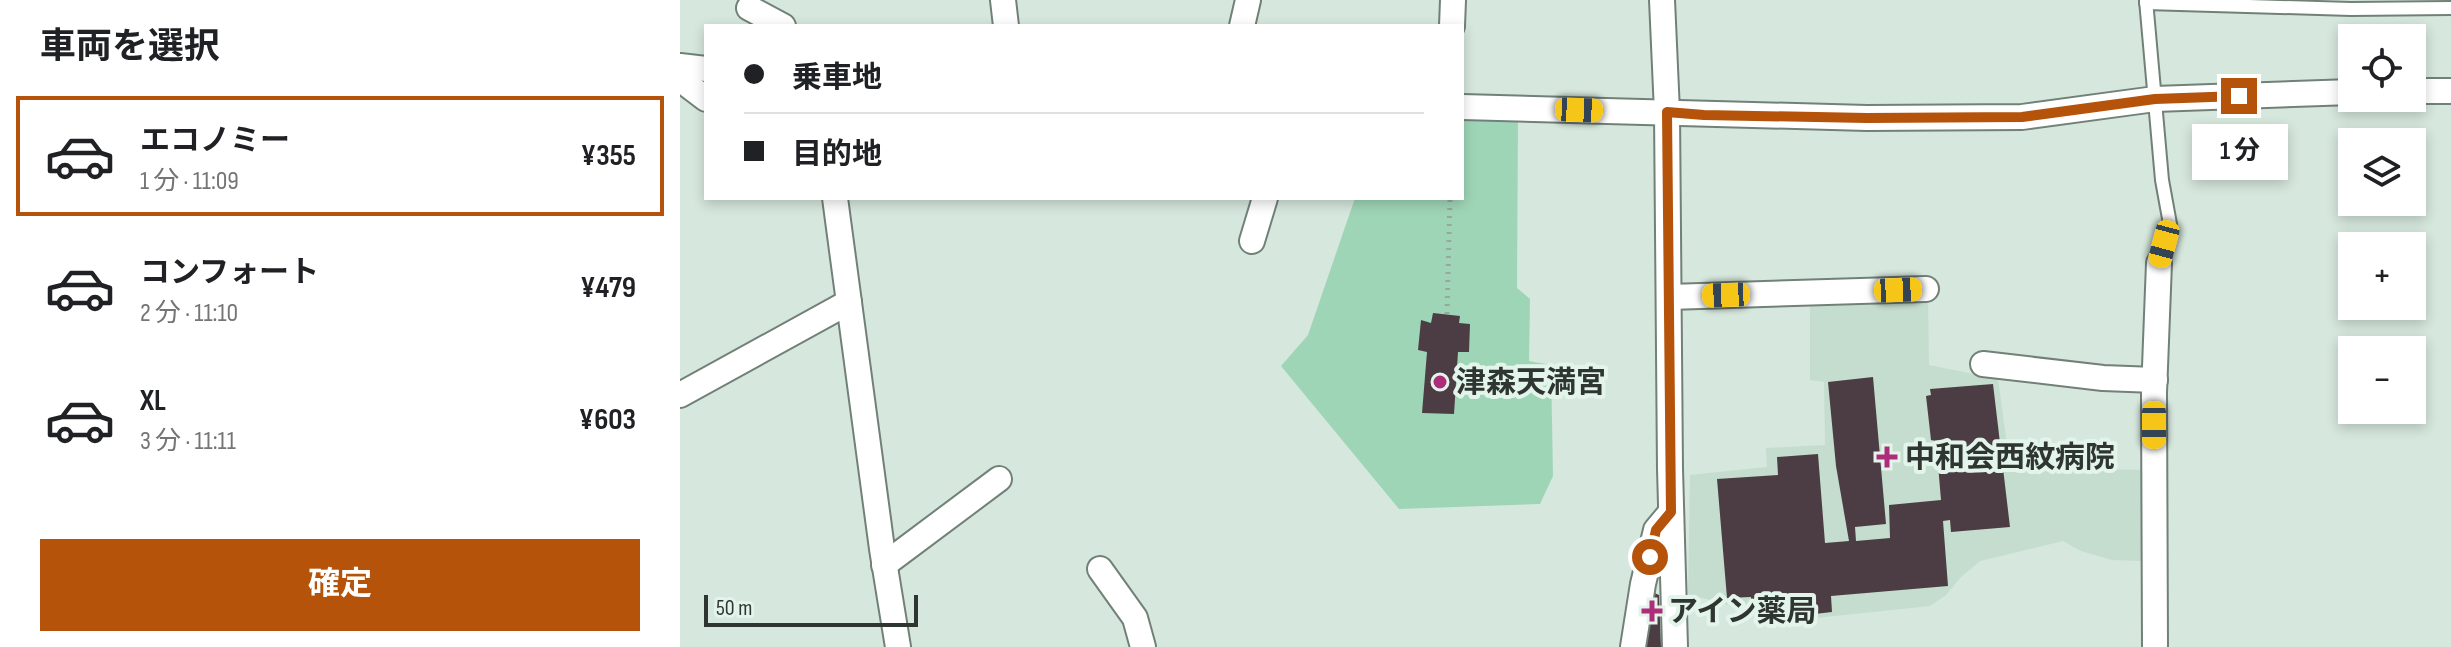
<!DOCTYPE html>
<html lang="ja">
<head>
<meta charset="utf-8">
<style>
	body { margin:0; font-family:"Sofia Sans Condensed","Noto Sans JP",sans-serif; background:#f2f2f2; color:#202124; height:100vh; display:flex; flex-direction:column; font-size:30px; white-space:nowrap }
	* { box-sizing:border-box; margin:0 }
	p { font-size:26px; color:#757577 }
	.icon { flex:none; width:44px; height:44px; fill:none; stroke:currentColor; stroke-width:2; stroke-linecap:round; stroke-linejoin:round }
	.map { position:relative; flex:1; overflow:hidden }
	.sheet { display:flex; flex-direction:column; background:#fff; width:680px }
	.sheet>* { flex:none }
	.top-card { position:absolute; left:24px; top:24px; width:760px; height:176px; border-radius:0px; box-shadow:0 4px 12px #0003; display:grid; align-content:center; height:176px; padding:0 40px; background:#fff }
	.buttons { position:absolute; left:1658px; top:24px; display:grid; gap:16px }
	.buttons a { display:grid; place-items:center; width:88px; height:88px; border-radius:0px; background:#fff; box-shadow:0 4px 12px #0003; font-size:40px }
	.scale { position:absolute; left:24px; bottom:20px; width:214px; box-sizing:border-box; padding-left:8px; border:4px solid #2f3531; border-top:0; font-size:22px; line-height:28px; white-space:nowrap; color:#2f3531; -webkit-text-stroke:6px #e3f4ea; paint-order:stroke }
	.end { position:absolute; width:36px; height:36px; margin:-18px; border:10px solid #b45309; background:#fff; box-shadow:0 0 0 4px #fff }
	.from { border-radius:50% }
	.bubble { position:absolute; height:56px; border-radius:0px; background:#fff; box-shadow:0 4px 12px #0003; font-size:26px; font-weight:700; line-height:56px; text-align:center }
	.car { position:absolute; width:24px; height:48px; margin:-24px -12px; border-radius:10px; box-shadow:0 0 6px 2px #0007; background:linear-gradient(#f5c518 24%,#345 0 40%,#f5c518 0 76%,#345 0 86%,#f5c518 0) }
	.top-card b { display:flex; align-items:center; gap:28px; height:76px; font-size:30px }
	.top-card b+b { border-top:2px solid #e0e0e0 }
	.top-card i { width:20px; height:20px; background:#202124 }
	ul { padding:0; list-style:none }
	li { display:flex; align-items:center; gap:24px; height:120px; margin:0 16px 12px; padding:0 24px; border:4px solid transparent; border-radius:0px }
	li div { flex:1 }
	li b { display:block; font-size:30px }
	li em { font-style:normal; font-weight:700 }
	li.on { border-color:#b45309 }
	li>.icon { width:72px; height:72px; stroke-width:1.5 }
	h2 { padding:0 40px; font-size:36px; line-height:96px }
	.button { display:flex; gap:16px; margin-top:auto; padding:16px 40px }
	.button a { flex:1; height:92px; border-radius:0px; background:#b45309; color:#fff; font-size:32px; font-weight:700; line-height:92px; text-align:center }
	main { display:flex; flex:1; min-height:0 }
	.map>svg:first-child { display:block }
	.built { fill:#c4ddce }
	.green { fill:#9fd5b7 }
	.building { fill:#4c3d44 }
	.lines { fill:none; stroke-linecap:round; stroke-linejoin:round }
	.lane-casing { stroke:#718178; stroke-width:16 }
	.street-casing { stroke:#718178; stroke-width:28 }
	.path { stroke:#9aa7a0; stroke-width:5; stroke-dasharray:2 6; stroke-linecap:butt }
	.lane { stroke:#fff; stroke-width:12 }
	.street { stroke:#fff; stroke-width:24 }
	.route { stroke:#b45309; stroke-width:10 }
	.poi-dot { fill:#ae2d7a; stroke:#e3f4ea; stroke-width:3 }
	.labels { text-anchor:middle; stroke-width:8; stroke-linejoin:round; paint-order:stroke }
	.poi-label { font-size:30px; font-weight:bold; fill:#2f3531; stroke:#e3f4ea; text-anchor:start }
</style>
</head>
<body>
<main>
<section class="sheet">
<h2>車両を選択</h2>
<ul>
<li class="on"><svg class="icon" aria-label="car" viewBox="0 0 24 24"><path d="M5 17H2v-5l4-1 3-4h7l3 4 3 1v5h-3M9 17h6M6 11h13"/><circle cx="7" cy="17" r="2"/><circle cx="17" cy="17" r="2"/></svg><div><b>エコノミー</b><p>1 分 · 11:09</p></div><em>¥355</em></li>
<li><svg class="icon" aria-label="car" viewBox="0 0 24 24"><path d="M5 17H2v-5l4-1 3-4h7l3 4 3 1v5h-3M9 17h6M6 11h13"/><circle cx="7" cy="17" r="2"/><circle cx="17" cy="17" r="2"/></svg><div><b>コンフォート</b><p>2 分 · 11:10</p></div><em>¥479</em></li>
<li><svg class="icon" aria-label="car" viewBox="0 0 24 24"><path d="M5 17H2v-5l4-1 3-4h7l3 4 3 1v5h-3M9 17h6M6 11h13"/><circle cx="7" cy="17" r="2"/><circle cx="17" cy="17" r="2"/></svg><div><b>XL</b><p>3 分 · 11:11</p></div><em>¥603</em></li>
</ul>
<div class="button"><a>確定</a></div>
</section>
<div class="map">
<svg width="1771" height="647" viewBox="0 0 1771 647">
	<rect width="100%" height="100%" fill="#d6e7dd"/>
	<path class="built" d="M 1248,295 L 1249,365 L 1318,379 L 1330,467 L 1464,470 L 1462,561 L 1432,560 L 1401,551 L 1383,541 L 1300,561 L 1281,577 L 1266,595 L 1250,606 L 1107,621 L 1008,594 L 1010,475 L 1087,467 L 1086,448 L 1145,445 L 1144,382 L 1130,380 L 1130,299 Z"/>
	<path class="green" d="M 782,118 L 838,118 L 837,288 L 850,299 L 849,361 L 871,365 L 873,476 L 860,504 L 719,509 L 601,366 L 628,335 L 675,198 L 782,198 Z"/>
	<g class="building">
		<path d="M 753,313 L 780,316 L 779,323 L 790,324 L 789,352 L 778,352 L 774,414 L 742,413 L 747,352 L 738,350 L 741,320 L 751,323 Z"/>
		<path d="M 1193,377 L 1206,524 L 1175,527 L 1176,541 L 1210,538 L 1209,505 L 1261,500 L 1256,441 L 1251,440 L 1246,396 L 1251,395 L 1250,389 L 1313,384 L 1330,527 L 1271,532 L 1270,520 L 1263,521 L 1268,586 L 1151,596 L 1152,612 L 1126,615 L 1126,601 L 1071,604 L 1071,597 L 1047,598 L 1037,479 L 1098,475 L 1097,457 L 1138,454 L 1145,543 L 1169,541 L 1156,466 L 1148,382 Z"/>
		<path d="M 970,591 L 979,595 L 981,647 L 961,647 Z"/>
	</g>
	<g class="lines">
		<defs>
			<g id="lane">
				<path d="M 1466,0 L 1482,180 L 1490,224 L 1479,263"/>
				<path d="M 1466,3 L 1671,9 L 1771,8"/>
			</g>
			<g id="street">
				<path d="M 323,0 L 326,26"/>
				<path d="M 982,0 L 987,112 L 990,469 L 995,647"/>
				<path d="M 69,8 L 103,26"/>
				<path d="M 562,26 L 568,0"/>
				<path d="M 772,26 L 773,0"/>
				<path d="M 0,66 L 26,69"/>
				<path d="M 0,79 L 26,99"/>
				<path d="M 1732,91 L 1771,91"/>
				<path d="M 782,107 L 1187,118 L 1342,117 L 1475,99 L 1672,92"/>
				<path d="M 155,198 L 202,549 L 218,647"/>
				<path d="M 572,241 L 585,198"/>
				<path d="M 989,297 L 1246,289"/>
				<path d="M 1303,364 L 1423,378 L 1475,380"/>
				<path d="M 0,395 L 169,302"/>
				<path d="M 204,565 L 319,479"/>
				<path d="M 420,569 L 455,618 L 463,647"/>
				<path d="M 953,647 L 963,584 L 976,530 L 991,512"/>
				<path d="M 1475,647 L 1474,393 L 1479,263"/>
			</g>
		</defs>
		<use href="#lane" class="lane-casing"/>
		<use href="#street" class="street-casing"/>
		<path class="path" d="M 767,314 L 770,198"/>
		<use href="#lane" class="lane"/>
		<use href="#street" class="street"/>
	</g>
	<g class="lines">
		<path class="route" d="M 970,557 L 976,530 L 991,512 L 987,112 L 1024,115 L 1187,118 L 1342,117 L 1475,99 L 1559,96"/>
	</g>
	<g class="poi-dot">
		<circle cx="760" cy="382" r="8"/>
		<path d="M1203 445h8v8h8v8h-8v8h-8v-8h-8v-8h8z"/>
		<path d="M968 599h8v8h8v8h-8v8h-8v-8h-8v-8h8z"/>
	</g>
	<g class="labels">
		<g class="poi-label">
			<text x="776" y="392">津森天満宮</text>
			<text x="1225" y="467">中和会西紋病院</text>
			<text x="988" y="621">アイン薬局</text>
		</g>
	</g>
</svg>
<div class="buttons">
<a><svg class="icon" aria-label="locate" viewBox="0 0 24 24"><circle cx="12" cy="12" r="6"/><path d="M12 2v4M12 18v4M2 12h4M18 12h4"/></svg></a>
<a><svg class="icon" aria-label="layers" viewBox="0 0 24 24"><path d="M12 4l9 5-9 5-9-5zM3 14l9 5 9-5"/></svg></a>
<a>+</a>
<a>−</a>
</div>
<div class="scale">50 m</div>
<i class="end from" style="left:970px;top:557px"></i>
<i class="end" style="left:1559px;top:96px"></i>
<div class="bubble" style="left:1512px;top:124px;width:96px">1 分</div>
<i class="car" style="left:899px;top:110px;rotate:92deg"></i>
<i class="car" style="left:1484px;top:244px;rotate:195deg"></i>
<i class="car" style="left:1218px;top:290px;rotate:88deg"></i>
<i class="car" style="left:1046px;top:295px;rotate:268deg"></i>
<i class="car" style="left:1474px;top:425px;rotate:180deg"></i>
<div class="top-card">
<b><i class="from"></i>乗車地</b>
<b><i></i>目的地</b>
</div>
</div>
</main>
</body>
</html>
